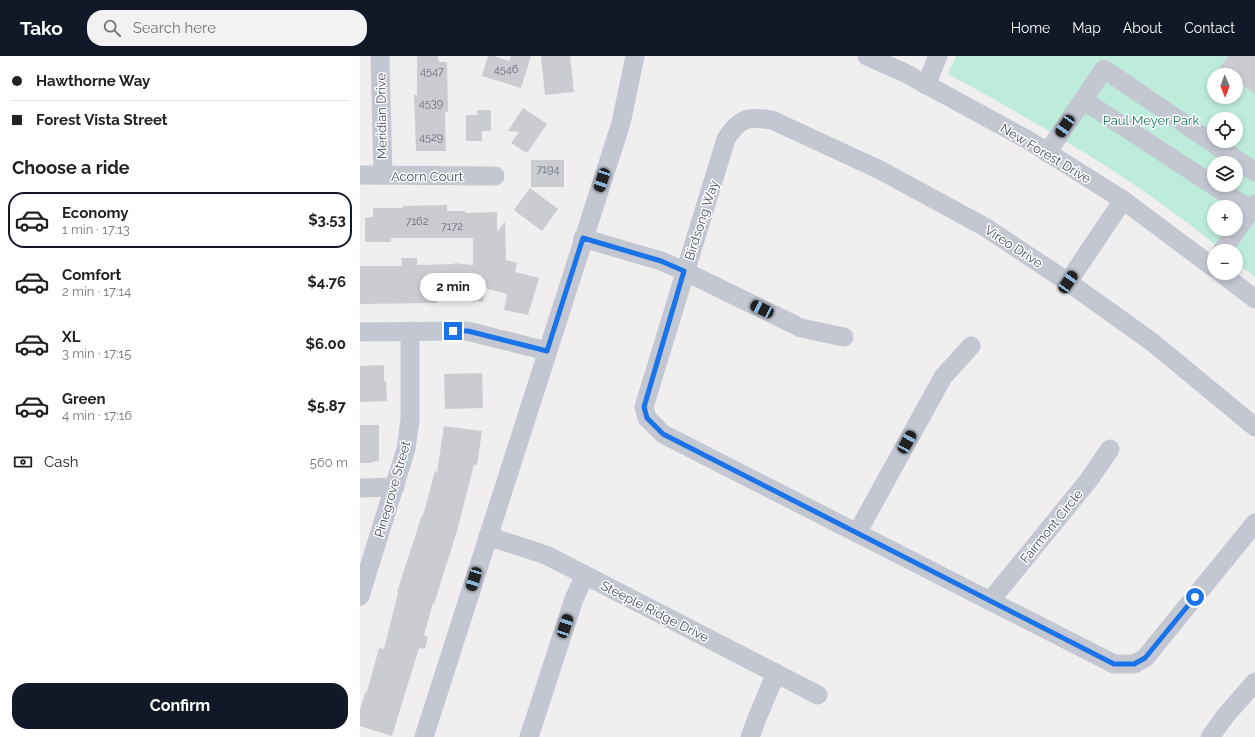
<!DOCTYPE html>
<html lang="en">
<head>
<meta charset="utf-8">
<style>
	body { margin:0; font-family:Raleway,sans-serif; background:#f2f2f2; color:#222; height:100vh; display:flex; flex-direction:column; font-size:15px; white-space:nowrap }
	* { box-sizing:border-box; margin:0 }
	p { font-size:13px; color:#767676 }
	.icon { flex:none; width:22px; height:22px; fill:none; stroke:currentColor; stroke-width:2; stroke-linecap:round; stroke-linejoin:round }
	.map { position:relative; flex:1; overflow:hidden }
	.sheet { display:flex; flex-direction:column; background:#fff; width:360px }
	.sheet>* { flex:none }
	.hud { display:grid; align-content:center; height:88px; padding:0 12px; background:#fff }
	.needle { width:26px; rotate:179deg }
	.fabs { position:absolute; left:847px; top:12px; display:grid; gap:8px }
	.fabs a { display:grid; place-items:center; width:36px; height:36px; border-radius:50%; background:#fff; box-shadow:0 2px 6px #0003; font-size:20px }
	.end { position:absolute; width:18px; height:18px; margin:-9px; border:5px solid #1a73e8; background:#fff; box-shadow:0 0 0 2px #fff }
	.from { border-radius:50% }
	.bubble { position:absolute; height:28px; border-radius:14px; background:#fff; box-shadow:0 2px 6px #0003; font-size:13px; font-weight:700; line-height:28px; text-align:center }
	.car { position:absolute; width:12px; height:24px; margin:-12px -6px; border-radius:5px; box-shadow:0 0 3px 1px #0007; background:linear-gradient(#222 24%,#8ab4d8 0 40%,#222 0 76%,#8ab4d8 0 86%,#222 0) }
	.hud b { display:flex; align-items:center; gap:14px; height:38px; font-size:15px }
	.hud b+b { border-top:1px solid #e0e0e0 }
	.hud i { width:10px; height:10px; background:#222 }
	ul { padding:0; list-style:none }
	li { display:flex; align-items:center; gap:12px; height:56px; margin:0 8px 6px; padding:0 4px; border:2px solid transparent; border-radius:16px }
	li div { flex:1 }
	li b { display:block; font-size:15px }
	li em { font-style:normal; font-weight:700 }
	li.selected { border-color:#111827 }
	li>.icon { width:36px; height:36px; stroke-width:1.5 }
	h2 { padding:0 12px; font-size:18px; line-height:48px }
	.pay { display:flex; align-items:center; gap:10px; height:44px; padding:0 12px; font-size:15px }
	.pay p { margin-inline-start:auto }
	.action { display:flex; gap:8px; margin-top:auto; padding:8px 12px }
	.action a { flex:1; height:46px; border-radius:16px; background:#111827; color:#fff; font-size:16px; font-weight:700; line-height:46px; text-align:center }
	header { display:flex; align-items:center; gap:24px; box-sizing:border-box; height:56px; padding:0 20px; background:#111827; color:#fff }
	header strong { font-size:19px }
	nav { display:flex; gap:22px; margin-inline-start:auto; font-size:14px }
	.search { width:280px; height:36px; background:#f2f2f2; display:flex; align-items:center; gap:10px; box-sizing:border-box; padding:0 14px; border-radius:16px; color:#767676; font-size:15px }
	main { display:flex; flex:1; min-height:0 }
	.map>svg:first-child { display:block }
	.green { fill:#beecdb; fill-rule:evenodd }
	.building { fill:#cbccd2 }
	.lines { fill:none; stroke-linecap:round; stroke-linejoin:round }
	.minor { stroke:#c2c7d2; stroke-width:19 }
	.route { stroke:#1a73e8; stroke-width:5 }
	.labels { text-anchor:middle; stroke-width:3; stroke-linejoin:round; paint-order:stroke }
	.number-label { font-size:11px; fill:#686d78 }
	.street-label { font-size:13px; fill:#474d5a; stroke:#fff }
	.park-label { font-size:13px; fill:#1b7860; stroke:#fff }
</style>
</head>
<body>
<header>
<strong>Tako</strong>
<div class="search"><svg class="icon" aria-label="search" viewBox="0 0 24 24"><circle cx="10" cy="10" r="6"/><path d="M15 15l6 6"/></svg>Search here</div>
<nav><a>Home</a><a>Map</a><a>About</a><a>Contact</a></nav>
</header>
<main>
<section class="sheet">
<div class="hud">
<b><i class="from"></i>Hawthorne Way</b>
<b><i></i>Forest Vista Street</b>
</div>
<h2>Choose a ride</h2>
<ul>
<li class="selected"><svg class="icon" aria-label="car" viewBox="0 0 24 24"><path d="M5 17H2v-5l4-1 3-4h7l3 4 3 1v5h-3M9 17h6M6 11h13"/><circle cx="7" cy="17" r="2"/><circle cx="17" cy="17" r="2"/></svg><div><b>Economy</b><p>1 min · 17:13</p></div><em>$3.53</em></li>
<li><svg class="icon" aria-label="car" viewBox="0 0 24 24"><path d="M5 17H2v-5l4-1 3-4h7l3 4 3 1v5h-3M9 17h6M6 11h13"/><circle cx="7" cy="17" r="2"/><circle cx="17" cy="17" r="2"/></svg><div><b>Comfort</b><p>2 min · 17:14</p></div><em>$4.76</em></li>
<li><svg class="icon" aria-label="car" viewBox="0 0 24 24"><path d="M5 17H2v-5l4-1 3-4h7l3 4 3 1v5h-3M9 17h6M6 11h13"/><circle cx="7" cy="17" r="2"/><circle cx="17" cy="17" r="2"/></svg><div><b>XL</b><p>3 min · 17:15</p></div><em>$6.00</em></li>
<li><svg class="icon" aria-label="car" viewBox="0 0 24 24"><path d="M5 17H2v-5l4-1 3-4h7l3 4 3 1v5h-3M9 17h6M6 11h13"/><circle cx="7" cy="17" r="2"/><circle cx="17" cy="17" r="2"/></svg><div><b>Green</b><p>4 min · 17:16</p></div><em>$5.87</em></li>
</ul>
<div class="pay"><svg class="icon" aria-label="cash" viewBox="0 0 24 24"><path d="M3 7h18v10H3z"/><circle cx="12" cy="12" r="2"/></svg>Cash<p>560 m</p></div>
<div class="action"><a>Confirm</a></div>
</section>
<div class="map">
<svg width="895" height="681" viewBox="0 0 895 681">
	<rect width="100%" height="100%" fill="#f0eeee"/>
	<path class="green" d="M 596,0 L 895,0 L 895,221 L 876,206 L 876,195 L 863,195 C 779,125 683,70 588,18 ZM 854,19 L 876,19 L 876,41 L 854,41 ZM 854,63 L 876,63 L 876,85 L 854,85 ZM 854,107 L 876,107 L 876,129 L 854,129 ZM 854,151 L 876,151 L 876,173 L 854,173 Z"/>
	<g class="building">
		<path d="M 57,0 L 78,0 L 79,6 L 87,6 L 88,56 L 85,56 L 86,95 L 56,95 L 54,39 L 57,39 Z"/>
		<path d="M 128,0 L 134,0 L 149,5 L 151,0 L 171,0 L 161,32 L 122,20 Z"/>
		<path d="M 181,0 L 210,0 L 214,36 L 185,39 Z"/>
		<path d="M 868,0 L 895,0 L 895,38 L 876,24 L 876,19 L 854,19 Z"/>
		<path d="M 163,52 L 187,68 L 167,97 L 151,87 L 159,76 L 148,75 Z"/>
		<path d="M 117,54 L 131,54 L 131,75 L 122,75 L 122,85 L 106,85 L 106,59 L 117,59 Z"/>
		<rect x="171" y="104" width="33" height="27"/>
		<path d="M 170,132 L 198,153 L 182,175 L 154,154 Z"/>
		<path d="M 87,149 L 87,155 L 105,155 L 105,157 L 137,156 L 137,176 L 145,166 L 146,204 L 157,207 L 155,216 L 179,222 L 168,259 L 144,254 L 147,238 L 125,232 L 123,246 L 116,245 L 116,246 L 77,241 L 77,247 L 0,248 L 0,210 L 42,210 L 41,202 L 57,202 L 57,209 L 94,208 L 94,207 L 113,209 L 113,182 L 31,182 L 31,186 L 5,186 L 5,162 L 13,161 L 13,152 L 43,152 L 43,150 Z"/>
		<path d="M 24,309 L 24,325 L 26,325 L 27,345 L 0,346 L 0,310 Z"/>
		<path d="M 122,317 L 123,352 L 85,353 L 84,318 Z"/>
		<path d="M 0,369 L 19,369 L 19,405 L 12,406 L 12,407 L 0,407 Z"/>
		<path d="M 84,370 L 122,375 L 117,409 L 114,409 L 97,475 L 74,548 L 73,547 L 64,579 L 68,581 L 65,593 L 59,592 L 32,680 L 0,670 L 0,653 L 6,635 L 7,636 L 19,592 L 24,593 L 38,537 L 37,536 L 62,459 L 63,460 L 75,415 L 77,416 Z"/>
	</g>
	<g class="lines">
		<g class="minor">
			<path d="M 20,0 L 23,119"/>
			<path d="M 507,0 L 545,17 L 668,84 L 763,144 L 854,212"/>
			<path d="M 566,29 L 578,0"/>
			<path d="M 723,44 L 891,154"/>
			<path d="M 687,97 L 744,13 L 895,116"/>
			<path d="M 0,119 L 135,120"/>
			<path d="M 223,182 L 301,205 L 324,215 L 441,272 L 484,281"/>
			<path d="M 862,195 L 895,148"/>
			<path d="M 861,217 L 895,243"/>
			<path d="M 708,226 L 763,144"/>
			<path d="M 0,276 L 107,275 L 187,295"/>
			<path d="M 895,371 L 792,286 L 708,226 L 625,171 L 520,114 L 412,64 C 388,60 379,62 366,83 L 284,351 L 287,362 L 303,378 L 754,608 L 774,608 L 785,602 L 895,467"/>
			<path d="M 0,432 L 35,431"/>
			<path d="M 497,477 L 583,321 L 611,290"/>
			<path d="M 128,480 L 186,499 L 458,639"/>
			<path d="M 0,540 L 46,393 L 50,364 L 50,275"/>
			<path d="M 630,545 L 728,425 L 750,393"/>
			<path d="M 64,681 L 261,67 L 275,0"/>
			<path d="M 169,681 L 214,543 L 225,519"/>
			<path d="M 390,681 L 397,662 L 416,617"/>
			<path d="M 850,681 L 866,659 L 895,626"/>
		</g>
	</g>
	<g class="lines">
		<path class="route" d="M 93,275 L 108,275 L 187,295 L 223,182 L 301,205 L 324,215 L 284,351 L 287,362 L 303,378 L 754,608 L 774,608 L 785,602 L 835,541"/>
	</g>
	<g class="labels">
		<g class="number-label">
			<text x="146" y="17">4546</text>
			<text x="72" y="19">4547</text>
			<text x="71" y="51">4539</text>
			<text x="71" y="85">4529</text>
			<text x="188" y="117">7194</text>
			<text x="57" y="169">7162</text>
			<text x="92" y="174">7172</text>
		</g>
		<g class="street-label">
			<text transform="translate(21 60) rotate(-91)" y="5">Meridian Drive</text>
			<text transform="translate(686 97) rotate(31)" y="5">New Forest Drive</text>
			<text x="67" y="125">Acorn Court</text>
			<text transform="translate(341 164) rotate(-72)" y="5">Birdsong Way</text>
			<text transform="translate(654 190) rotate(33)" y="5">Vireo Drive</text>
			<text transform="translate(32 433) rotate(-74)" y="5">Pinegrove Street</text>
			<text transform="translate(691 470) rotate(-51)" y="5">Fairmont Circle</text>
			<text transform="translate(295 555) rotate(27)" y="5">Steeple Ridge Drive</text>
		</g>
		<g class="park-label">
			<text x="791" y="69">Paul Meyer Park</text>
		</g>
	</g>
</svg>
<div class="fabs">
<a><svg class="needle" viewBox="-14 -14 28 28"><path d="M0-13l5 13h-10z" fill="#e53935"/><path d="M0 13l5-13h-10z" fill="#767676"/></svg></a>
<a><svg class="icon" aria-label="locate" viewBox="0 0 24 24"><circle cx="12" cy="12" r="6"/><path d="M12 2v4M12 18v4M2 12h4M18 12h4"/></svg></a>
<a><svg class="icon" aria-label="layers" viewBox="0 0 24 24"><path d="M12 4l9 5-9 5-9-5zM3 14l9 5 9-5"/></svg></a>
<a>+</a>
<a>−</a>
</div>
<i class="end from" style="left:835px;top:541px"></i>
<i class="end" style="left:93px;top:275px"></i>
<div class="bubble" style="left:60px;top:217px;width:66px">2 min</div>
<i class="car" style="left:705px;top:70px;rotate:214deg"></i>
<i class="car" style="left:242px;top:124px;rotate:198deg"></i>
<i class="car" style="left:708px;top:226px;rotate:34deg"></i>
<i class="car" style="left:402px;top:253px;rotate:296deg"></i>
<i class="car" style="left:547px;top:386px;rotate:29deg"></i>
<i class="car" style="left:114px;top:523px;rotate:197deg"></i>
<i class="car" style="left:205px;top:570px;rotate:18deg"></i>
</div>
</main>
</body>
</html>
